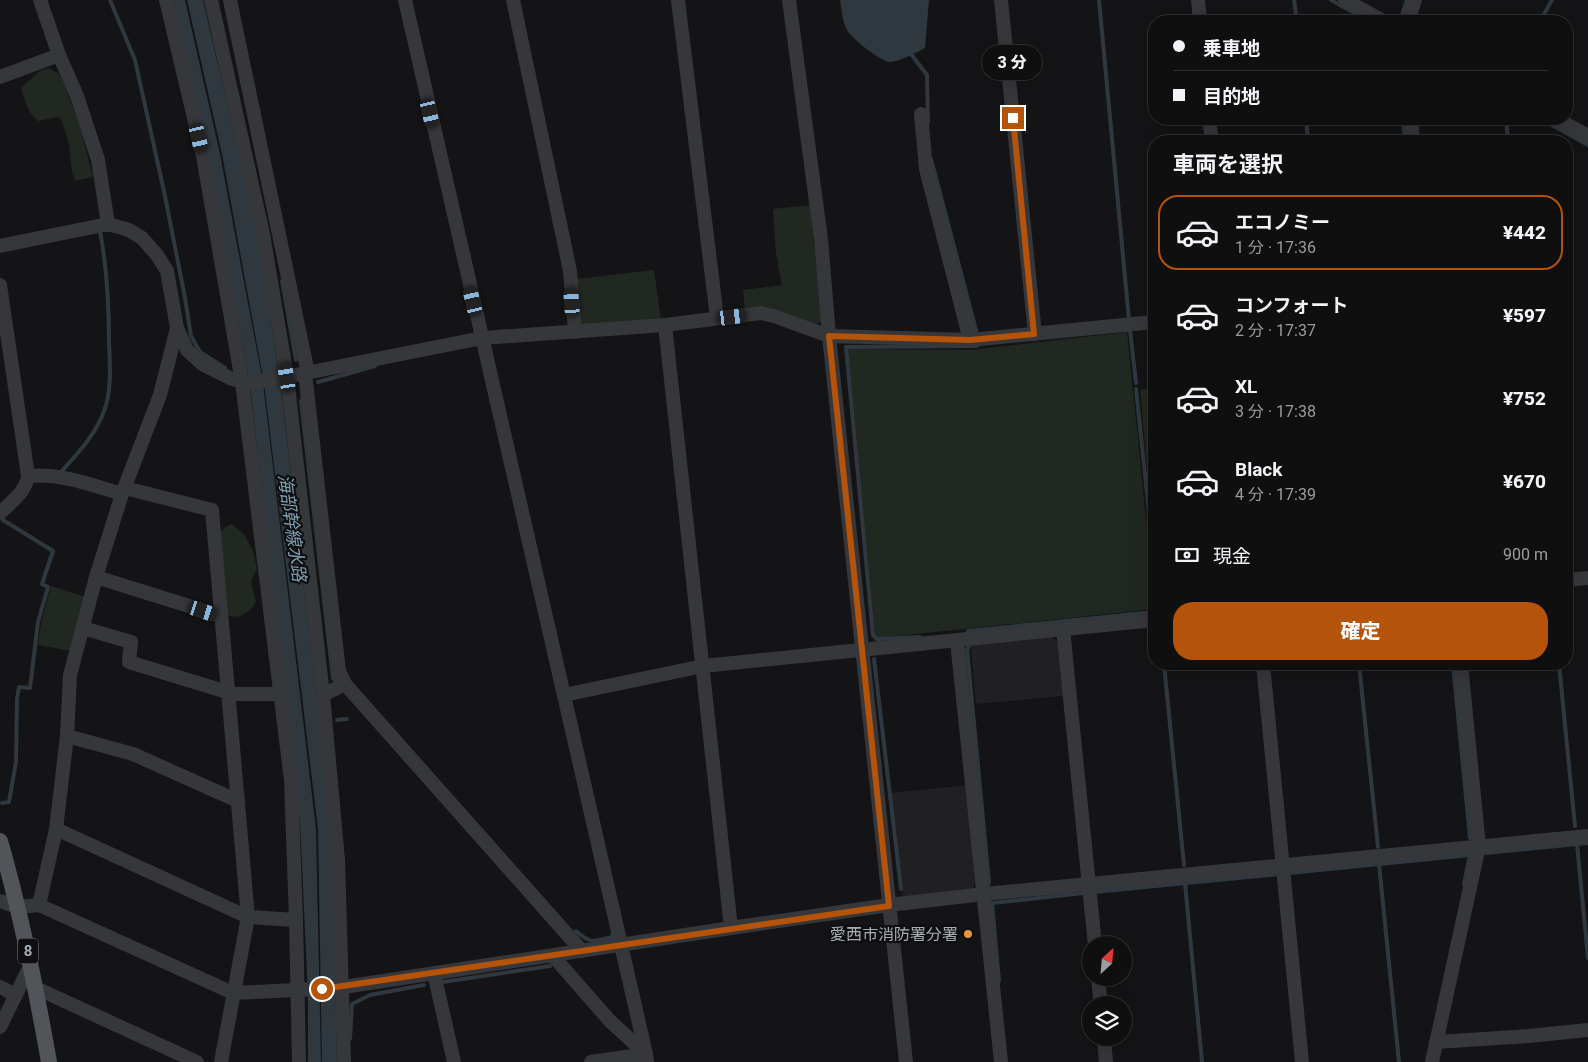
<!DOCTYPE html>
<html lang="ja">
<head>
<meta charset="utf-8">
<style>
	body { margin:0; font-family:Roboto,"Noto Sans JP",sans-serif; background:#1d1d1e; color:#f1f3f6; height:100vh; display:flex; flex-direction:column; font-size:19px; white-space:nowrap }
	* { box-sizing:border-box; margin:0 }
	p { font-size:16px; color:#9b9c9f }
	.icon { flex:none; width:28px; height:28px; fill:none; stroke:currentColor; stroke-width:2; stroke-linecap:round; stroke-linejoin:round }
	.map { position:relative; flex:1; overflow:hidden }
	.panel { position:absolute; left:1148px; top:135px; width:425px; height:535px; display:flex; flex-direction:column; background:#0f0f10; border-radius:20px; box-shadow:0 5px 20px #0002,0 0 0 1px #2f2f30 }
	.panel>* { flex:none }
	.hud { position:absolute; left:1148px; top:15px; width:425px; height:110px; border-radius:20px; box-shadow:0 5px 20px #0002,0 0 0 1px #2f2f30; display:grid; align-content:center; height:110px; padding:0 25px; background:#0f0f10 }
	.needle { width:32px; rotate:26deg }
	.buttons { position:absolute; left:1082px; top:936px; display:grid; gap:10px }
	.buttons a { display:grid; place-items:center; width:50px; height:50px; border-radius:50%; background:#0f0f10; box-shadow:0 5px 20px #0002,0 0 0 1px #2f2f30; font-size:25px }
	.end { position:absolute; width:22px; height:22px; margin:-11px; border:6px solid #b45309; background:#fff; box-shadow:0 0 0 2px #fff }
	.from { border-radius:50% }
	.bubble { position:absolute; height:35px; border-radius:18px; background:#0f0f10; box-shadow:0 5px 20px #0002,0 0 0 1px #2f2f30; font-size:16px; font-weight:800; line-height:35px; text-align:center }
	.car { position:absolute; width:15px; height:30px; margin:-15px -8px; border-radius:6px; box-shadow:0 0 4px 1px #0007; background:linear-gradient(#222 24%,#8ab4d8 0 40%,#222 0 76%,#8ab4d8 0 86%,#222 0) }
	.hud b { display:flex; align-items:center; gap:18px; height:48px; font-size:19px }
	.hud b+b { border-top:1px solid #2f2f30 }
	.hud i { width:12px; height:12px; background:#f1f3f6 }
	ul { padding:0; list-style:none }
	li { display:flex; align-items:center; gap:15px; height:75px; margin:0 10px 8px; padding:0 15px; border:2px solid transparent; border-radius:20px }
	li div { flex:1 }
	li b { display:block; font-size:19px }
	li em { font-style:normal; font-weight:800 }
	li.active { border-color:#b45309 }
	li>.icon { width:45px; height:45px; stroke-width:1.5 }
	h2 { padding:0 25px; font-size:22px; line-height:60px }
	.pay { display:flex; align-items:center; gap:12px; height:55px; padding:0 25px; font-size:19px }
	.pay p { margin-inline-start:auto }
	.action { display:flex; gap:10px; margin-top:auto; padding:10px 25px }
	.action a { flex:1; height:58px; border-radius:20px; background:#b45309; color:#fff; font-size:20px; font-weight:800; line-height:58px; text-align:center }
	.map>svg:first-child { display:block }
	.built { fill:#202023 }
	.green { fill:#202821 }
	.water { fill:#2e383e }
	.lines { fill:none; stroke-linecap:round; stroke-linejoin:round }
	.stream { stroke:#2e383e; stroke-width:4 }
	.minor { stroke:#35373a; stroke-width:14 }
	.major { stroke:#515459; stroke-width:16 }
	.route { stroke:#b45309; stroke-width:6 }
	.poi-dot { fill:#e7993a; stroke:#0f0f11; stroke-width:2 }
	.labels { text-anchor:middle; stroke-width:4.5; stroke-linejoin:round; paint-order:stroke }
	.shield { fill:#0f0f11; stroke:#797e84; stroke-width:1 }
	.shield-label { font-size:15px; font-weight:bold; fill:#a7adb5 }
	.poi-label { font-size:16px; fill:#a7adb5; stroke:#0f0f11; text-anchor:end }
	.water-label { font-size:18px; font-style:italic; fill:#7f9eaf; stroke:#0f0f11 }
</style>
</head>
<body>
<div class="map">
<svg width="1588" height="1062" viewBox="0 0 1588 1062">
	<rect width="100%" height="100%" fill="#141416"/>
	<g class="built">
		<path d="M 1050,636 L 1057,641 L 1063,696 L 976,704 L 971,650 L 975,643 Z"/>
		<path d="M 969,785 L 978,880 L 974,884 L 974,888 L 969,889 L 968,891 L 903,897 L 891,793 Z"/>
	</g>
	<g class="green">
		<path d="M 49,68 L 59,74 L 65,86 L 80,127 L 93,177 L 75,181 L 72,172 L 69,144 L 61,119 L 58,117 L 38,121 C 28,114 25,100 21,88 L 41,70 Z"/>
		<path d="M 810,205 L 822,321 L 814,326 L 772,308 L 745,310 L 743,290 L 782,285 L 776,254 L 773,209 Z"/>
		<path d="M 654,270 L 661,320 L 586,326 L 578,323 L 576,279 Z"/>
		<path d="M 1127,332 L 1154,596 L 1154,609 L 878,638 L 875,635 L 848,349 L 971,350 Z"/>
		<path d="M 1154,388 L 1154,479 L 1148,480 L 1140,390 Z"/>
		<path d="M 231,524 L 244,534 L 253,551 L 257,569 L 251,581 L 256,602 C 250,613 237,621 225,614 L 218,535 L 224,528 Z"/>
		<path d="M 51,586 L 86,597 L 71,651 L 38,645 L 41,623 Z"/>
	</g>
	<g class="water">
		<path d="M 173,0 L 185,0 L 220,154 L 263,383 L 316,829 L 321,1062 L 308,1062 L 308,995 L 300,823 L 250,386 L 208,155 Z"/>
		<path d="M 187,0 L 203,0 L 257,234 L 280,380 L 332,832 L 337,1062 L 322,1062 L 318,829 L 264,383 L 222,154 Z"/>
		<path d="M 840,0 L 929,0 L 925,48 C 918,52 898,62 890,62 C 880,61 852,39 847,30 C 842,21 842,10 840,0 Z"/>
	</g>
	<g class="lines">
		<g class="stream">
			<path d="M 110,0 L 135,60 L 165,196 L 185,298 L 191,336 L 200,352 L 225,368"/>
			<path d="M 1099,0 L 1129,320"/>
			<path d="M 1294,0 L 1297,21"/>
			<path d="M 1331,0 L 1369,21"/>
			<path d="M 1400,21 L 1407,0"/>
			<path d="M 1540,21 L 1552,0"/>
			<path d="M 911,50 L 911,54 L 927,75 L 928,122"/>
			<path d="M 1306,119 L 1308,141"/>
			<path d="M 1403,119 L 1405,141"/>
			<path d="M 1506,119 L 1508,141"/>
			<path d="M 1541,119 L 1588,145"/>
			<path d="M 931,159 L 977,334"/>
			<path d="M 282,281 L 296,360"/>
			<path d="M 1128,330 L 1130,330 L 1136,383"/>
			<path d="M 318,382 L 375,366"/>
			<path d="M 1136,389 L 1154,561"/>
			<path d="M 301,401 L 333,678 L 335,681"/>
			<path d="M 62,471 C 78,453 96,434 104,411 C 112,390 110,365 109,342 C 109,305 107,268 100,231"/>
			<path d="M 968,631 L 1154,612"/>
			<path d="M 920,637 L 877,639 L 873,635 L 846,347 L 977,346"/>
			<path d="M 970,645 L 967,649 L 989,883"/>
			<path d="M 874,659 L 901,889"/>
			<path d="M 1164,664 L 1184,865"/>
			<path d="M 1359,664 L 1378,847"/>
			<path d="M 1453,664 L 1470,838"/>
			<path d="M 1559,664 L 1575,826"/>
			<path d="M 337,720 L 347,719"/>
			<path d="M 2,803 L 9,802 L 16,762 L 17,699 L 19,687 L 30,688 L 38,622 L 48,587 L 42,584 L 53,551 L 3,520"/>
			<path d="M 1577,844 L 1588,958"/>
			<path d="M 1486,853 L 1588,843"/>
			<path d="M 1379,864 L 1399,1062"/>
			<path d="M 1289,873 L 1470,855 L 1464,884"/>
			<path d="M 1185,883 L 1202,1062"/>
			<path d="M 1094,892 L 1279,874"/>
			<path d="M 576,931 C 592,945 593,941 613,937 L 612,935"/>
			<path d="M 1089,946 L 1091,966"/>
			<path d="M 999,981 L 992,903 L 1084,893 L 1084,894"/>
			<path d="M 443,982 L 550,966"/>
			<path d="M 350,1039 L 352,1004 L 370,995 L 424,985"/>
		</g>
		<g class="minor">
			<path d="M 40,0 L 59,55 L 77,96 L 98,160 L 108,224"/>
			<path d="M 166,0 L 203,156 L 242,382 L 291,780 L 296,920 L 299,1062"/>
			<path d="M 211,0 L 263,234 L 287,377 L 323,695 L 338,860 L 344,1062"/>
			<path d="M 230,0 L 308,373"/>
			<path d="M 405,0 L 646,1054"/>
			<path d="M 513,0 L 570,271 L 575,332"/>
			<path d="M 678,0 L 717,318"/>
			<path d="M 789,0 L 821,239 L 829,336 L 906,1062"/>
			<path d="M 1001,0 L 1035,334"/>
			<path d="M 1198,0 L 1200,21"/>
			<path d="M 1345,0 L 1383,21"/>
			<path d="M 1408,21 L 1415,0"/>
			<path d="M 0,77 L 59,55"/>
			<path d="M 921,114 L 926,169 L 970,340"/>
			<path d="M 1209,119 L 1212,141"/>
			<path d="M 1411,119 L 1413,141"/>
			<path d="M 1557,119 L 1588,136"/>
			<path d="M 0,246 L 108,224 L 129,230 L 142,238 L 157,255 L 167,271 L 177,328 L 187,350 L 202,364 L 232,379 L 248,383 L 281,378 L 482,338 L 665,325 L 761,313 L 774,316 L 829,336 L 970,340 L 1154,322"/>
			<path d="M 0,285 L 28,476 C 26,492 11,502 0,513"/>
			<path d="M 665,325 L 731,928"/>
			<path d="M 305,373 L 339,671 L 345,684"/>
			<path d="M 28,476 C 61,473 91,485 122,494"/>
			<path d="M 125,488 L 212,510 L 248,917 L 221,1062"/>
			<path d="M 96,577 L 221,616"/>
			<path d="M 1566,580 L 1588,578"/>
			<path d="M 83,628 L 131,642 L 129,662 L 227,692"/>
			<path d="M 1063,629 L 1095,945"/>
			<path d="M 957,641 L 1001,1062"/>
			<path d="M 1263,664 L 1302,1062"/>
			<path d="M 228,694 L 280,694"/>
			<path d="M 323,695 L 345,684 L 582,951"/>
			<path d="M 564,695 L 703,666 L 1154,620"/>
			<path d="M 67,736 L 133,754 L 238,801"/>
			<path d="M 56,829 L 248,917 L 296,920"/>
			<path d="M 0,901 L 18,907 L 39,905 L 56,829 L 67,736 L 70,675 L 96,577 L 122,494 L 160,395 L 177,328"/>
			<path d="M 39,905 L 233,993 L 337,988 L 731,928 L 889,905 L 984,894 L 1588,836"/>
			<path d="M 553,956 L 610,1021 L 646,1054"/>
			<path d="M 434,973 L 454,1062"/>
			<path d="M 1098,978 L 1101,1005"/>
			<path d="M 0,987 L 16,995"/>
			<path d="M 36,988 L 197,1062"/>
			<path d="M 0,1027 L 31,964"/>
			<path d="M 1104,1038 L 1106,1062"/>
			<path d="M 1436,1042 L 1529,1036 L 1588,1030"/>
			<path d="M 591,1062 L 646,1054 L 647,1061"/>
			<path d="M 1432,1062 L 1479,846 L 1461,664"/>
		</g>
		<path class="major" d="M 0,841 C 21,914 36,988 49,1062"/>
	</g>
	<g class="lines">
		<path class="route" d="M 322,989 L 889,906 L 829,336 L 970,340 L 1034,334 L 1013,118"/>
	</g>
	<circle class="poi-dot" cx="968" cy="934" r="5"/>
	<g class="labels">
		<rect class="shield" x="18" y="938.5" width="20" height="25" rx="4"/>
		<g class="shield-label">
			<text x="28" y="956">8</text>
		</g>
		<g class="poi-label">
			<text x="958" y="940">愛西市消防署分署</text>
		</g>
		<g class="water-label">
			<text transform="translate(292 528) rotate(82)" y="6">海部幹線水路</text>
		</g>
	</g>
</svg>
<div class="buttons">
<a><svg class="needle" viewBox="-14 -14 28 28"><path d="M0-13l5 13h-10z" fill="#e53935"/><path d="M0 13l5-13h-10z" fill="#9b9c9f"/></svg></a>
<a><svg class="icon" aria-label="layers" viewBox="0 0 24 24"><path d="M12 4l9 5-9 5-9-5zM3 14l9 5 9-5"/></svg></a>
</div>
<i class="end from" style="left:322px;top:989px"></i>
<i class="end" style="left:1013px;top:118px"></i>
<div class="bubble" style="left:982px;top:45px;width:60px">3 分</div>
<i class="car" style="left:430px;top:113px;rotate:167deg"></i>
<i class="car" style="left:199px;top:138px;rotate:167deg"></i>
<i class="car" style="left:473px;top:301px;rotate:347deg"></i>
<i class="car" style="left:572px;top:302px;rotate:356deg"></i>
<i class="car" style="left:732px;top:317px;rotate:83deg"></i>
<i class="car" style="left:287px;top:377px;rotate:351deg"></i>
<i class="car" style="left:203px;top:611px;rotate:108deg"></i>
<div class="hud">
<b><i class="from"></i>乗車地</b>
<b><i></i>目的地</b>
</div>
<section class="panel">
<h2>車両を選択</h2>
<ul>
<li class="active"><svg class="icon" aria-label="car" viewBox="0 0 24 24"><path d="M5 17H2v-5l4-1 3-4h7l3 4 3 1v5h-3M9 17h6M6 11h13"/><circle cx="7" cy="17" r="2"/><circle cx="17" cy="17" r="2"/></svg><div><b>エコノミー</b><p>1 分 · 17:36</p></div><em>¥442</em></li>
<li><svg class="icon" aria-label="car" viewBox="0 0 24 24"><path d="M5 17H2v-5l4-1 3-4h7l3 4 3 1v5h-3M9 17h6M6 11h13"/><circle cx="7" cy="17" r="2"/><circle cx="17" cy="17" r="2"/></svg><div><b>コンフォート</b><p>2 分 · 17:37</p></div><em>¥597</em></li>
<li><svg class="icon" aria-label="car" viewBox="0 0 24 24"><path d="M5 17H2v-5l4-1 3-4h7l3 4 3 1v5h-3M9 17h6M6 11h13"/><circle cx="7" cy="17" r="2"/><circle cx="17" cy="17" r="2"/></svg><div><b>XL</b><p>3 分 · 17:38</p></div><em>¥752</em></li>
<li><svg class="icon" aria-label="car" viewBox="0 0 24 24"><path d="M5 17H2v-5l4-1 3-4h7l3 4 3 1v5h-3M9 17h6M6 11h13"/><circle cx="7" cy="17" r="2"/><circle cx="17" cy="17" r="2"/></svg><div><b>Black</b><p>4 分 · 17:39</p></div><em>¥670</em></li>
</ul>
<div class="pay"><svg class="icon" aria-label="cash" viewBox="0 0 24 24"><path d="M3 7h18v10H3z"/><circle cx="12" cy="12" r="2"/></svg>現金<p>900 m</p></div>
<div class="action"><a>確定</a></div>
</section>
</div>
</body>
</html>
